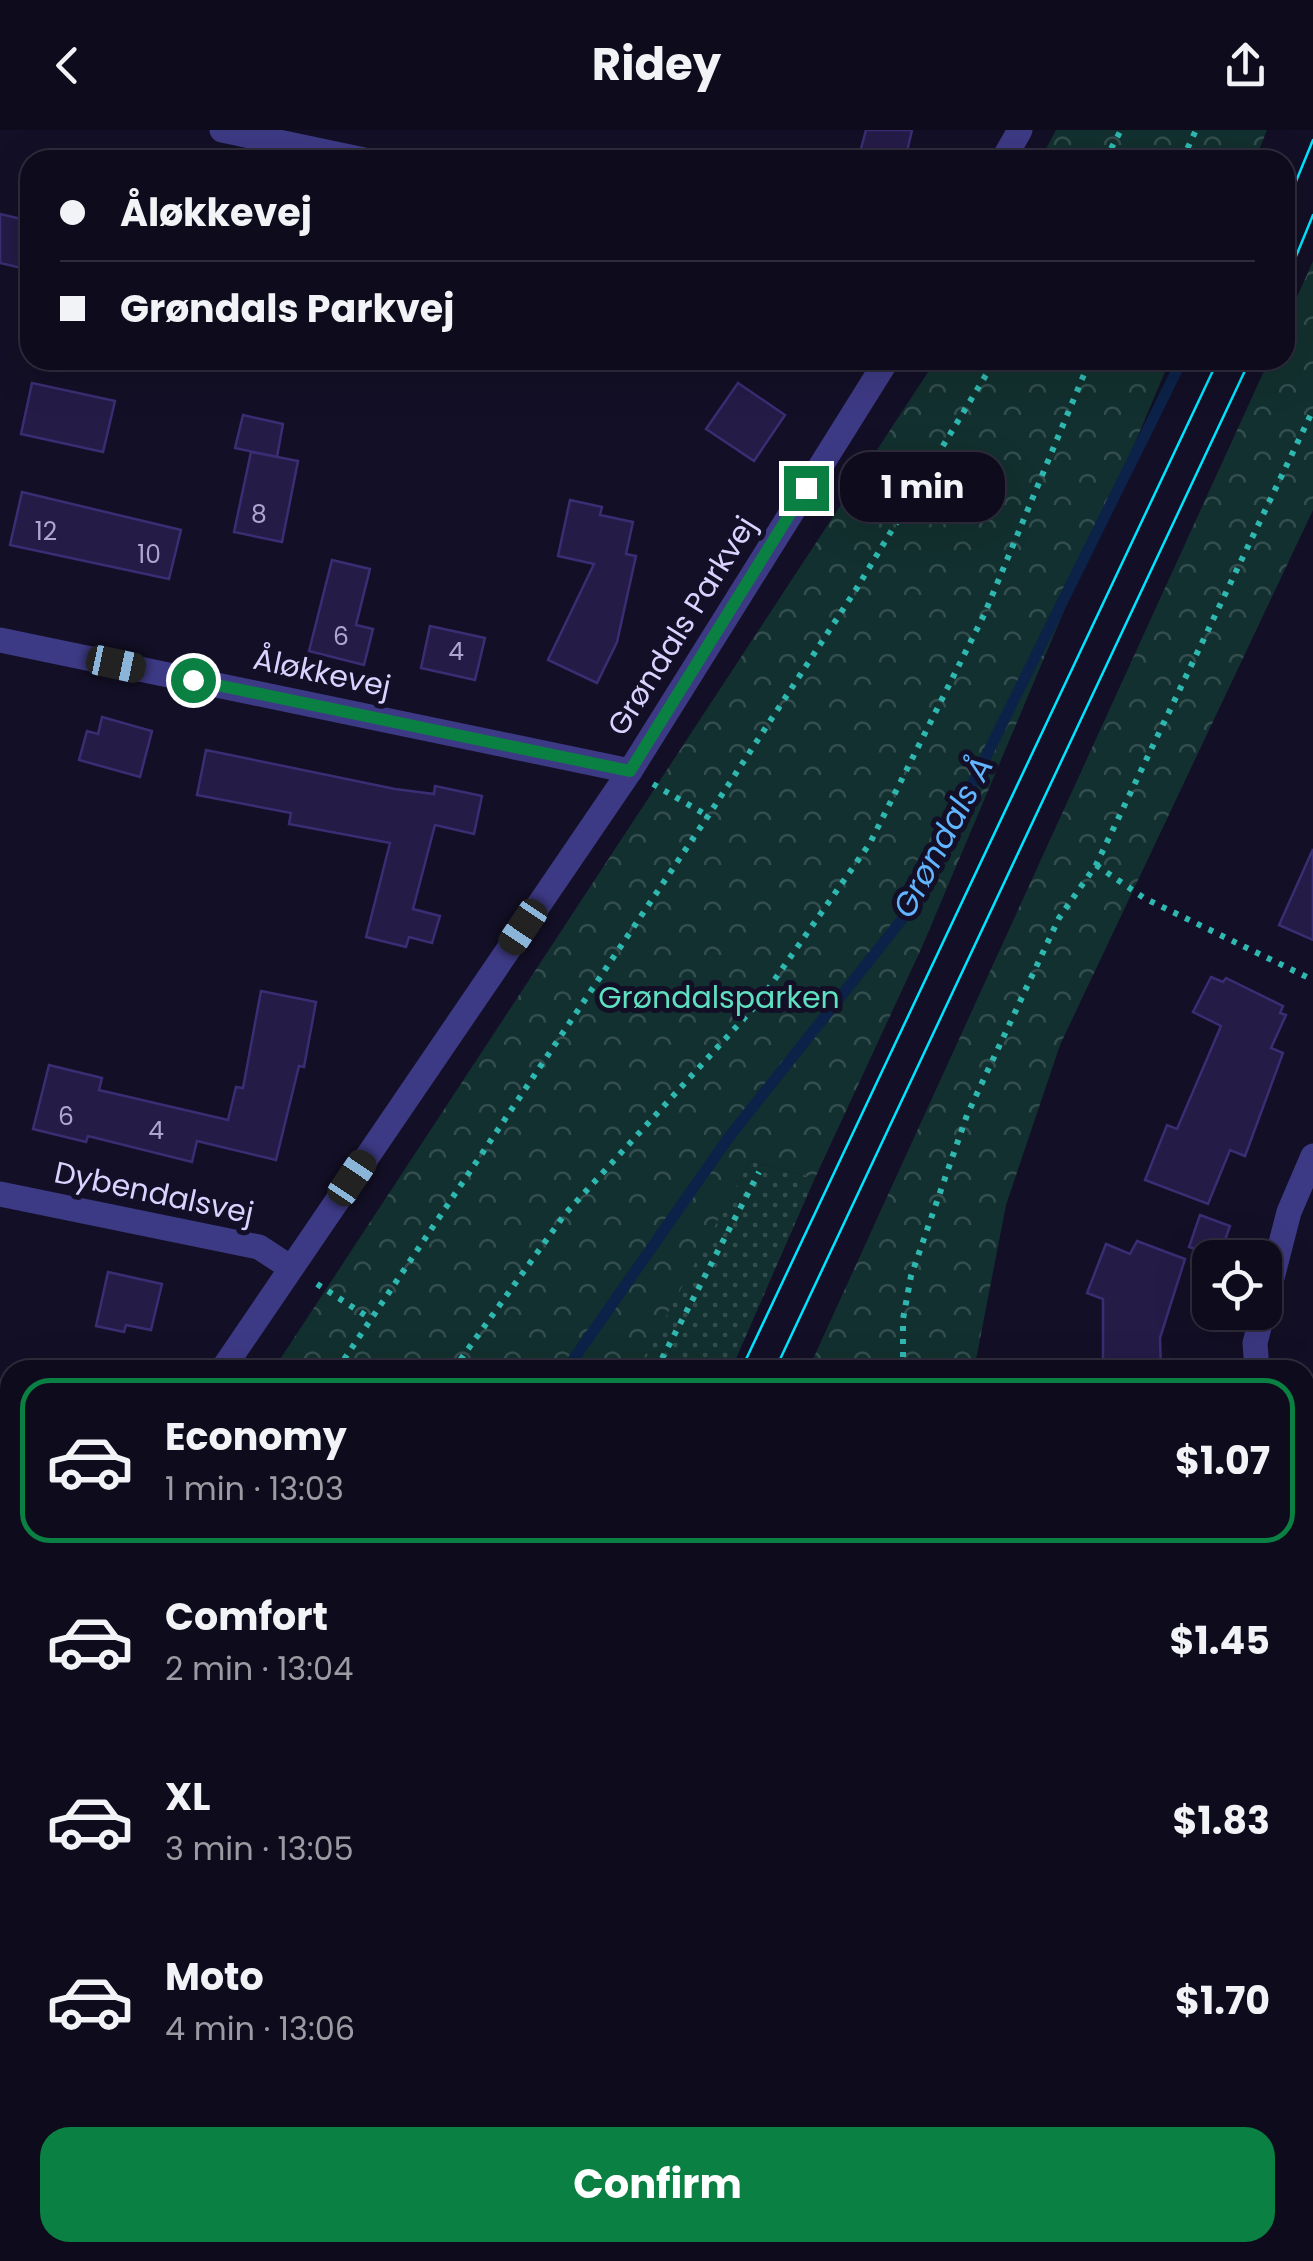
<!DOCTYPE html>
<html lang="en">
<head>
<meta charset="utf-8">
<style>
	body { margin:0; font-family:Poppins,sans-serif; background:#171425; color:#f1f3f6; height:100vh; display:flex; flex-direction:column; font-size:38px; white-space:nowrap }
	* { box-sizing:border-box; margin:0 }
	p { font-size:32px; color:#9b9ba3 }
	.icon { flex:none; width:55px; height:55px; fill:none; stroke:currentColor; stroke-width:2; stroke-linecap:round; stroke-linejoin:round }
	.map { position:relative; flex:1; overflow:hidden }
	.details { position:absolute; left:0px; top:1230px; width:1315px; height:902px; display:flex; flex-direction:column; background:#0e0b1c; border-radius:30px 30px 0 0; box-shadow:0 10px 40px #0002,0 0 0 2px #2e2b3b }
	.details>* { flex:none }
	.banner { position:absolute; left:20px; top:20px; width:1275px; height:220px; border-radius:30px; box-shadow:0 10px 40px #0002,0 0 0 2px #2e2b3b; display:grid; align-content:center; height:220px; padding:0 40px; background:#0e0b1c }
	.fabs { position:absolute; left:1192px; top:1110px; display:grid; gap:20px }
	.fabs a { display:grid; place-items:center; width:90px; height:90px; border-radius:20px; background:#0e0b1c; box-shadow:0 10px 40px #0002,0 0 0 2px #2e2b3b; font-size:50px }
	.end { position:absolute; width:45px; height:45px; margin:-22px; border:12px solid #0b8043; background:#fff; box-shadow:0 0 0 5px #fff }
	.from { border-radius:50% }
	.bubble { position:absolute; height:70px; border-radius:30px; background:#0e0b1c; box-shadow:0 10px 40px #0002,0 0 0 2px #2e2b3b; font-size:32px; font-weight:700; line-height:70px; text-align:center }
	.car { position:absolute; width:30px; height:60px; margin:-30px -15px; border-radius:12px; box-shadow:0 0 8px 2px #0007; background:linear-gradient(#222 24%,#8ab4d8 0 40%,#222 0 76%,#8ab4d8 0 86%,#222 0) }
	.banner b { display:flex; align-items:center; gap:35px; height:95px; font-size:38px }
	.banner b+b { border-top:2px solid #2e2b3b }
	.banner i { width:25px; height:25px; background:#f1f3f6 }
	ul { padding:18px 0 0; list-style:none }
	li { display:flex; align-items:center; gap:30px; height:165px; margin:0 20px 15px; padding:0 20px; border:5px solid transparent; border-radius:30px }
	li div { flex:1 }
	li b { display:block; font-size:38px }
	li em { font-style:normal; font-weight:700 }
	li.on { border-color:#0b8043 }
	li>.icon { width:90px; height:90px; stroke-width:1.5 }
	.button { display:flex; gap:20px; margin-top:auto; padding:20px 40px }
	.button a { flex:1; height:115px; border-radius:30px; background:#0b8043; color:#fff; font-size:40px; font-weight:700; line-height:115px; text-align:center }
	header { display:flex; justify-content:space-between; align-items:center; height:130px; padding:0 40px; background:#0e0b1c; font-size:45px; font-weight:700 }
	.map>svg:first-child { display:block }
	.park { fill:url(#park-crowns) }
	.garden { fill:url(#garden-dots) }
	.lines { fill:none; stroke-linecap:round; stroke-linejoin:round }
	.stream { stroke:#0c2248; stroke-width:11 }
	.building { fill:#241b47; stroke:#3b2d73; stroke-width:2.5 }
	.path { stroke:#2fb8b0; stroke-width:6; stroke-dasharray:5 8; stroke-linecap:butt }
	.minor { stroke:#3d3a85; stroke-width:25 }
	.tertiary { stroke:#3d3a85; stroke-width:25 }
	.tram { stroke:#00e5ff; stroke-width:2.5 }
	.route { stroke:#0b8043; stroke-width:12 }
	.labels { text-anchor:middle; stroke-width:10; stroke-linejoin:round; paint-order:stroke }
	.number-label { font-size:25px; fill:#aca6d1 }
	.street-label { font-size:30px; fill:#d9d4ff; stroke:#130f26 }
	.park-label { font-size:30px; fill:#5fe0c0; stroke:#130f26 }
	.water-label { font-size:32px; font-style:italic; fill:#62b6ff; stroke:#130f26 }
</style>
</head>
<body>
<header><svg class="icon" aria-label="back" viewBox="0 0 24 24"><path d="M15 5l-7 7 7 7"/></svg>Ridey<svg class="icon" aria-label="share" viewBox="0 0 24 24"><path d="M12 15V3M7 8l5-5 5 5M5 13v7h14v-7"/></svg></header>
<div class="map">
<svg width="1313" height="2131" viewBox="0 0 1313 2131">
	<defs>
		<pattern id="park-crowns" width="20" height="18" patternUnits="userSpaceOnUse" patternTransform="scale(2.5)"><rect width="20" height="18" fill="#12302f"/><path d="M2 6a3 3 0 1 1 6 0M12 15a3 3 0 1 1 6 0" fill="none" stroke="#344d4e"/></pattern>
		<pattern id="garden-dots" width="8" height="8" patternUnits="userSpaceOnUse" patternTransform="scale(2.5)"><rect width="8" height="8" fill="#12302f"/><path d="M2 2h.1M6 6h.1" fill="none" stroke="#344d4e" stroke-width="1.8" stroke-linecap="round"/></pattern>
	</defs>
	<rect width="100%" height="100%" fill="#130f26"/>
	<g class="park">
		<path d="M 1056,0 L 1267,0 L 1255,30 L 1040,30 Z"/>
		<path d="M 1313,131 L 1313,380 L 1060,915 L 1006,1075 L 974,1240 L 808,1240 L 1269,230 L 1285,230 L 1285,194 Z"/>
		<path d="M 936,230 L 1170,230 L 922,817 L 815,1048 L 750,1031 L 639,1240 L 273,1240 Z"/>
		<path d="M 10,1654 L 10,2122 L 239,2123 L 237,2131 L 0,2131 L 0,1674 Z"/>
		<path d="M 1271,2123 L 1278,2131 L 1047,2131 L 1041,2123 Z"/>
	</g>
	<g class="garden">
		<path d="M 750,1031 L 815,1048 L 731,1240 L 637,1240 Z"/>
		<path d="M 225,2122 L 397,2122 L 397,2123 L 395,2131 L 222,2131 Z"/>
	</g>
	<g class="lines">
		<g class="stream">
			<path d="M 566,1240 L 729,1007 L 911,778 L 1182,230"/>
			<path d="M 132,2131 L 134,2122"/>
		</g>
	</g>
	<g class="building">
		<path d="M 866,0 L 912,0 L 905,30 L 858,30 Z"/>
		<path d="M 0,84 L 30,91 L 30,140 L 0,133 Z"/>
		<path d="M 32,253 L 115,271 L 103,322 L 21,304 Z"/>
		<path d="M 738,253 L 785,285 L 754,331 L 706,299 Z"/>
		<path d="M 243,285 L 283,294 L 277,327 L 235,318 Z"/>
		<path d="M 251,322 L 298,331 L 282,412 L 234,402 Z"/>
		<path d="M 22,362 L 181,400 L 169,449 L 10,415 Z"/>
		<path d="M 570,370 L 602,377 L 600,385 L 633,392 L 626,424 L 636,426 L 617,512 L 597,553 L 548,530 L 594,434 L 558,426 Z"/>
		<path d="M 332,430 L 370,439 L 356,495 L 373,499 L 364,535 L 309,521 Z"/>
		<path d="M 430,496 L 485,508 L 475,550 L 421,538 Z"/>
		<path d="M 102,587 L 152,601 L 140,647 L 79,630 L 87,601 L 98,604 Z"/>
		<path d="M 206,620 L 395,659 L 434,664 L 435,656 L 482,666 L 474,704 L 435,695 L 413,779 L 440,786 L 432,813 L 409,807 L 406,817 L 366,807 L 390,713 L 289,694 L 291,683 L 197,665 Z"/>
		<path d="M 1313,719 L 1313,810 L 1279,795 Z"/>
		<path d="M 1211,847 L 1223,852 L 1226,848 L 1283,876 L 1280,883 L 1286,885 L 1271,918 L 1283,923 L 1245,1026 L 1230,1020 L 1208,1074 L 1145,1050 L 1167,995 L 1177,999 L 1221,896 L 1193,882 Z"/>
		<path d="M 261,861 L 316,872 L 304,937 L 299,936 L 276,1030 L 197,1011 L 192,1032 L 88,1006 L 86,1012 L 33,999 L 49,935 L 102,948 L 99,960 L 228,990 L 236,957 L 243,958 Z"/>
		<path d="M 1200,1085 L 1230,1096 L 1219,1127 L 1189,1117 Z"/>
		<path d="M 1137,1111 L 1185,1129 L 1160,1208 L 1161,1240 L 1103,1240 L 1103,1169 L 1087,1163 L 1106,1114 L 1130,1124 Z"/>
		<path d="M 108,1142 L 162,1154 L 151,1200 L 126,1195 L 124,1202 L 96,1196 Z"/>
	</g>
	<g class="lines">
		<g class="path">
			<path d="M 1105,30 L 1121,0"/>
			<path d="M 1182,30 L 1196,0"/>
			<path d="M 653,654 L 708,686"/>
			<path d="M 1096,735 L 1144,768 L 1313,850"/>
			<path d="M 317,1154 L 371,1189"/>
			<path d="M 337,1240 L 708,686 L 855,461 L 995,230"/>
			<path d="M 453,1240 L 565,1084 L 759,872 L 870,713 L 984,485 L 1090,230"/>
			<path d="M 656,1240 L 759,1042"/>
			<path d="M 903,1240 L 903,1189 L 911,1146 L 967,985 L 1059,788 L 1096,735 L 1313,280"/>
			<path d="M 0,1799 L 10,1776"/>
			<path d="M 1133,2122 L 1140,2131"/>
			<path d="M 1264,2122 L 1272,2131"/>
			<path d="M 45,2131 L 48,2122"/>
			<path d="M 230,2131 L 233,2122"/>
		</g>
		<g class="minor">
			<path d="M 222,0 L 364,30"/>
			<path d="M 1003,30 L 1020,0"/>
			<path d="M 0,510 L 630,641"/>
			<path d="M 0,1064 L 259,1117 L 291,1138"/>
			<path d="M 1265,1175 L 1289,1082 L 1313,1026"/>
			<path d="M 222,1240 L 630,641 L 887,230"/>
			<path d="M 1257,1240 L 1255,1213 L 1263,1182"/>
			<path d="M 1305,1537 L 1313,1564"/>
			<path d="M 0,1592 L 10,1575"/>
			<path d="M 549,2122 L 552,2131"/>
			<path d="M 849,2122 L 854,2131"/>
		</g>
		<path class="tertiary" d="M 1308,2131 L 1313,2126"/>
		<g class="tram">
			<path d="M 1285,78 L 1313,10"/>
			<path d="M 1285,153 L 1313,85"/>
			<path d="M 741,1240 L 1218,230"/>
			<path d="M 775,1240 L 1250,230"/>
			<path d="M 413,2131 L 415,2122"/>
			<path d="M 447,2131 L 449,2122"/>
		</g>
	</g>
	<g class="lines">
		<path class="route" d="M 193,550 L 630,641 L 806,358"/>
	</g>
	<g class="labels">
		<g class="number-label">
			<text x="259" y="393">8</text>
			<text x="46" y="410">12</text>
			<text x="149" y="433">10</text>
			<text x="341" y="515">6</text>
			<text x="456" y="530">4</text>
			<text x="66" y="995">6</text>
			<text x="156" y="1009">4</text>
		</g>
		<g class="street-label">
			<text transform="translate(682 496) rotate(-58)" y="10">Grøndals Parkvej</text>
			<text transform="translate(322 543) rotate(12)" y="10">Åløkkevej</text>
			<text transform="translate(154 1063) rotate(12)" y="10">Dybendalsvej</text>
		</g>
		<g class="park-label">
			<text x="719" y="878">Grøndalsparken</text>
		</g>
		<g class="water-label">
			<text transform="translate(943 707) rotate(-62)" y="11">Grøndals Å</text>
		</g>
	</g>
</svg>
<div class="fabs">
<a><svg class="icon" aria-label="locate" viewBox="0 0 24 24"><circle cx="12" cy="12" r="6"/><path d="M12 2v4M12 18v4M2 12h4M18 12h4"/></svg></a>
</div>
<i class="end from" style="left:193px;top:550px"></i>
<i class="end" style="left:806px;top:358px"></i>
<div class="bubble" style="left:840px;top:322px;width:165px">1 min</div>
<i class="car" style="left:116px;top:534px;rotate:102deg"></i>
<i class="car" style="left:523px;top:797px;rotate:214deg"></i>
<i class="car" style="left:352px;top:1048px;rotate:34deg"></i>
<div class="banner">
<b><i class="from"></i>Åløkkevej</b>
<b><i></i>Grøndals Parkvej</b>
</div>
<section class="details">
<ul>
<li class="on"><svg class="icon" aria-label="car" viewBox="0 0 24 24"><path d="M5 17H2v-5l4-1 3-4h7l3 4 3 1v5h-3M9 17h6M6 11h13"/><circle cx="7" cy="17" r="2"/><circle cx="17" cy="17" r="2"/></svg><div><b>Economy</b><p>1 min · 13:03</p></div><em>$1.07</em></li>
<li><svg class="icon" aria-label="car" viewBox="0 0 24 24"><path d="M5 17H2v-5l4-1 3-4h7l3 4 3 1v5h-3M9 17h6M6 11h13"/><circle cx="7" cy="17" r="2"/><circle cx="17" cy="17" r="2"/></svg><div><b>Comfort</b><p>2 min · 13:04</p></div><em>$1.45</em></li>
<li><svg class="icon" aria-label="car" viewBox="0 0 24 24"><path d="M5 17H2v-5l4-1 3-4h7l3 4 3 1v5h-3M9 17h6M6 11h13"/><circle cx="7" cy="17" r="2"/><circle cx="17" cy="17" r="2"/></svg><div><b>XL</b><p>3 min · 13:05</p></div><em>$1.83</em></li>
<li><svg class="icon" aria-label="car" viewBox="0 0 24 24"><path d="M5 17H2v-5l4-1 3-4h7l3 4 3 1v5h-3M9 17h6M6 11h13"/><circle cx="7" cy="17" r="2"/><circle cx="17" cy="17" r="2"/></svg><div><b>Moto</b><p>4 min · 13:06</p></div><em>$1.70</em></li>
</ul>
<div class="button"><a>Confirm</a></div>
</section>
</div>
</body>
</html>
